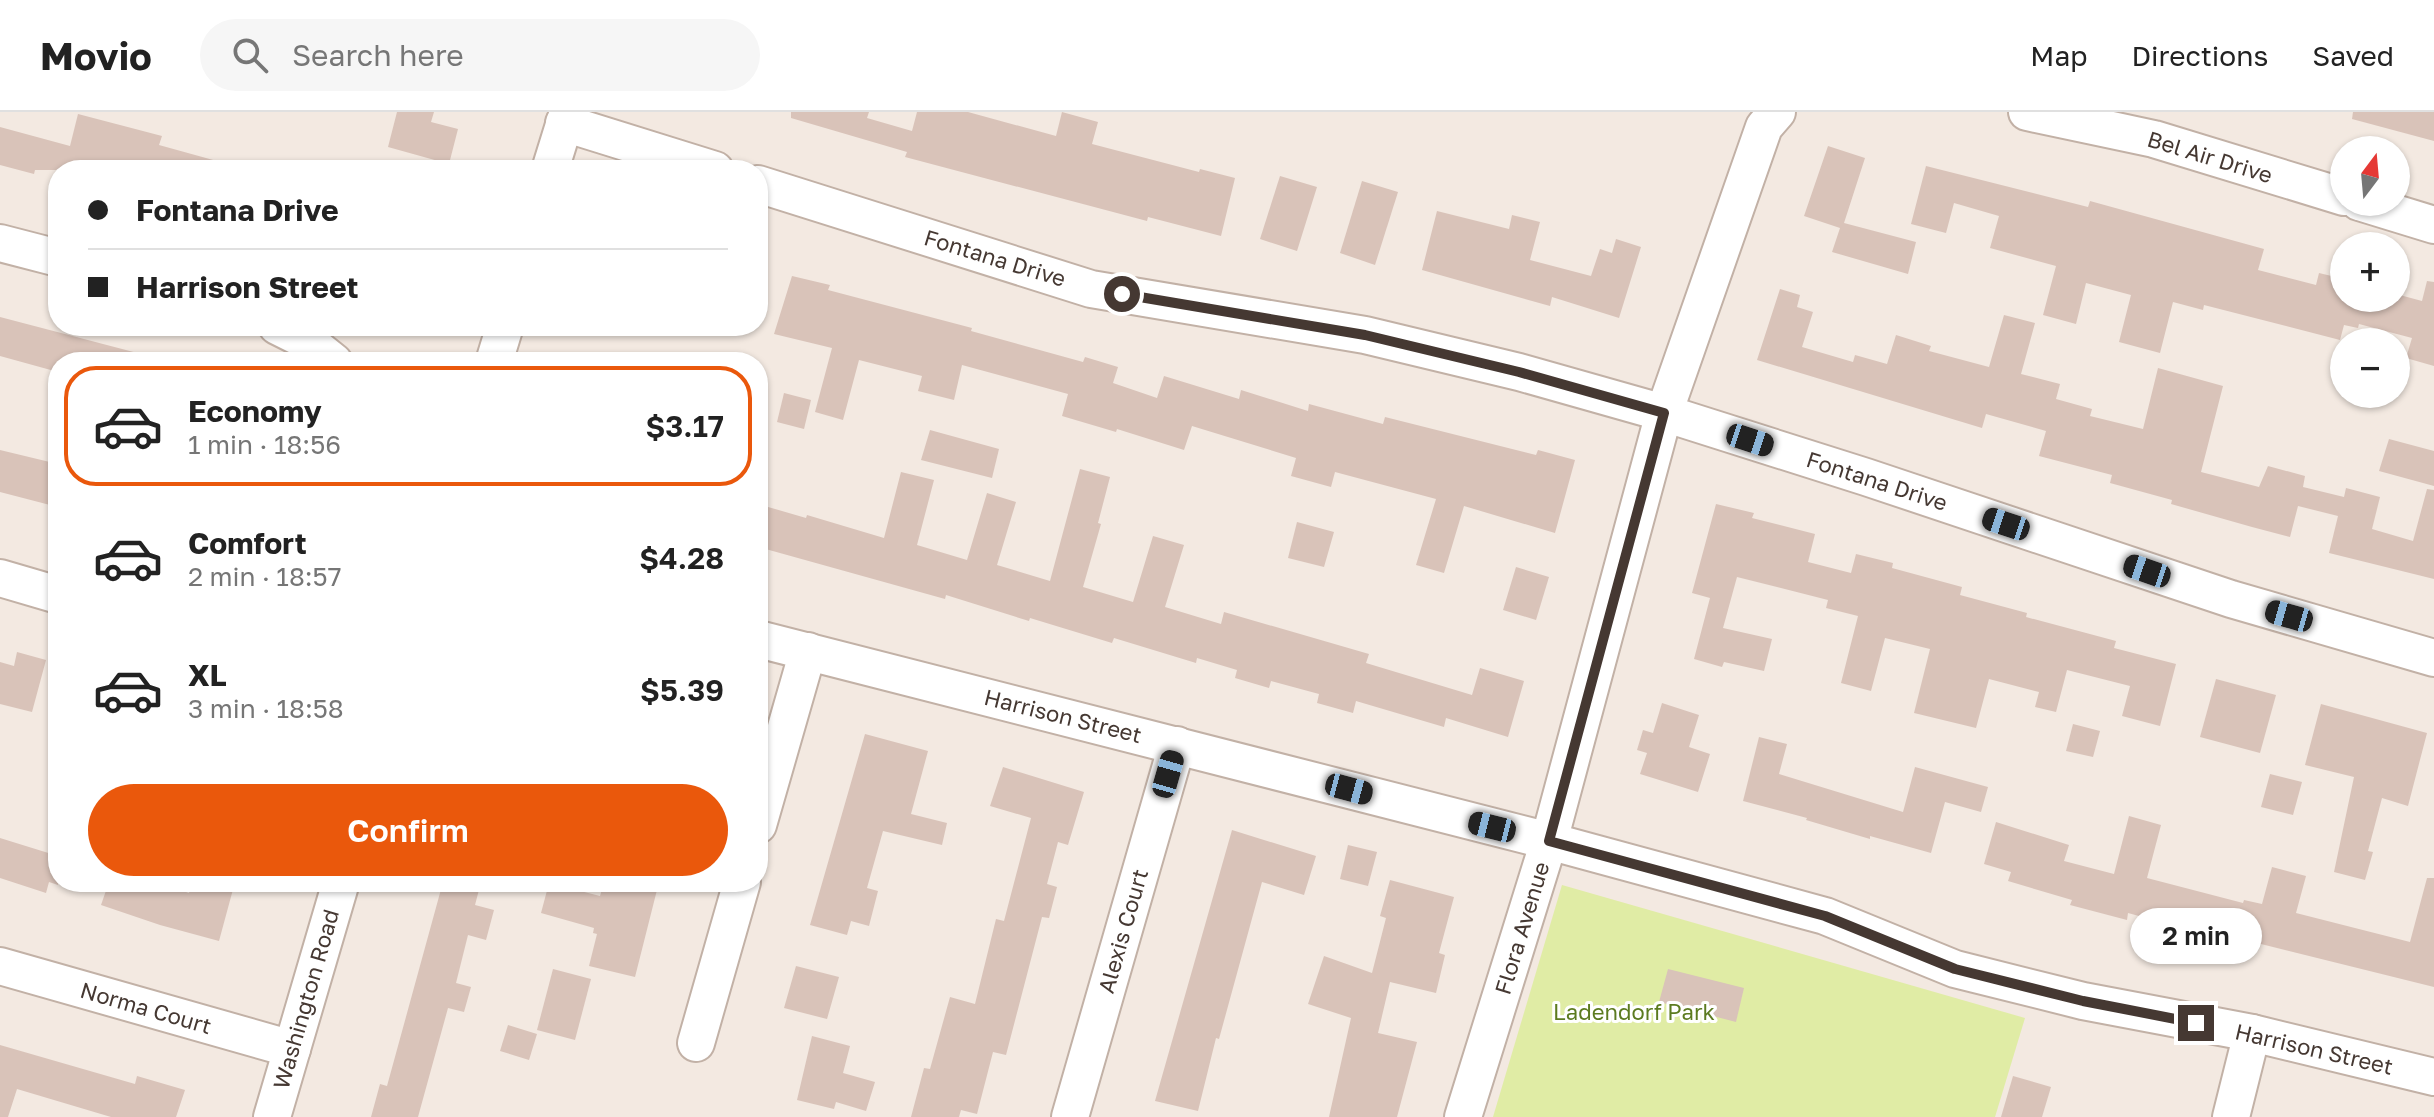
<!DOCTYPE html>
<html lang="en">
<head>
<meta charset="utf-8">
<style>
	body { margin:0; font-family:"Golos Text",sans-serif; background:#f6f6f6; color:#222; height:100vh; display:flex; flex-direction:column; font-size:30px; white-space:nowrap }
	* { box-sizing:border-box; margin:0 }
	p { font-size:26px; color:#767676 }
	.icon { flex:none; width:44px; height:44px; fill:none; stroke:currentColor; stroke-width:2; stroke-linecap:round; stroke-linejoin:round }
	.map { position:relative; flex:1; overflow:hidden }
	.details { position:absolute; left:48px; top:240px; width:720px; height:540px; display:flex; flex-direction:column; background:#fff; border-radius:32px; box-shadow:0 2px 6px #0004 }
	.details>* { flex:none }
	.guide { position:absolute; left:48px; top:48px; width:720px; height:176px; border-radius:32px; box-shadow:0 2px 6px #0004; display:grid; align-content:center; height:176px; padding:0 40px; background:#fff }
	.needle { width:52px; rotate:16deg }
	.controls { position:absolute; left:2330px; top:24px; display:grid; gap:16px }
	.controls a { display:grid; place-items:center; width:80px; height:80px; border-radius:50%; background:#fff; box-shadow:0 2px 6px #0004; font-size:40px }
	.end { position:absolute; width:36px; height:36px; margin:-18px; border:10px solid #453832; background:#fff; box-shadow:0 0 0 4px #fff }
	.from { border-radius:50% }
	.bubble { position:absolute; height:56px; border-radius:28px; background:#fff; box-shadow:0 2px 6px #0004; font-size:26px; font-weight:600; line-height:56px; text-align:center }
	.car { position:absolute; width:24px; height:48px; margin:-24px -12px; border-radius:10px; box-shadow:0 0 6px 2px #0007; background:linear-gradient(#222 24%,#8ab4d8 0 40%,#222 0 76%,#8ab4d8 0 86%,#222 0) }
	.guide b { display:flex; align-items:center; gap:28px; height:76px; font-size:30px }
	.guide b+b { border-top:2px solid #e0e0e0 }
	.guide i { width:20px; height:20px; background:#222 }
	ul { padding:14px 0 0; list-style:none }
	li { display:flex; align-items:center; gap:24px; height:120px; margin:0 16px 12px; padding:0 24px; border:4px solid transparent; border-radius:32px }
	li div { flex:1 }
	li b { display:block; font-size:30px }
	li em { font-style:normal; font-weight:600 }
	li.on { border-color:#ea580c }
	li>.icon { width:72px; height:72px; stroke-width:1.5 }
	.button { display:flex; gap:16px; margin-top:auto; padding:16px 40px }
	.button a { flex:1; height:92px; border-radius:48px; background:#ea580c; color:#fff; font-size:32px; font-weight:600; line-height:92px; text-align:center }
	header { display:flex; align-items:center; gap:48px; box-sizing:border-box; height:112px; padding:0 40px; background:#fff; border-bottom:2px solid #e0e0e0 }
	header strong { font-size:38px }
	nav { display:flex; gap:44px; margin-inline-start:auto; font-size:28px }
	.search { width:560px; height:72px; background:#f6f6f6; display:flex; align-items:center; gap:20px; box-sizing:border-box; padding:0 28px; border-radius:44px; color:#767676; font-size:30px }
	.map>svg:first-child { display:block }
	.green { fill:#e0eca5 }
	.building { fill:#d9c3b9 }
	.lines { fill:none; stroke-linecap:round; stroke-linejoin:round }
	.minor-casing { stroke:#c2b1a6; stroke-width:40 }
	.minor { stroke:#fff; stroke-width:36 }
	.route { stroke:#453832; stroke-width:10 }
	.labels { text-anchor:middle; stroke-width:6; stroke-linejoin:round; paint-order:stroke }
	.street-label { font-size:22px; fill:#453832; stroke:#fff }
	.park-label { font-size:22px; fill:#5c7b20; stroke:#fff }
</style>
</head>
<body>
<header>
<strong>Movio</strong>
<div class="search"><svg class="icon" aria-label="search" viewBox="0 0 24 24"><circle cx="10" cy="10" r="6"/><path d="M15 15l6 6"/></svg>Search here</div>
<nav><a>Map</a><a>Directions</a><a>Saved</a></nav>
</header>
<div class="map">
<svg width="2434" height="1005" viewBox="0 0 2434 1005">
	<rect width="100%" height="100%" fill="#f3e9e1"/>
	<path class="green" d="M 1562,773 L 2025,906 L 1995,1005 L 1493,1005 Z"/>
	<g class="building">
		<path d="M 397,0 L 434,0 L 431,10 L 458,17 L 449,52 L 388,35 Z"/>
		<path d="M 791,0 L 869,0 L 867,6 L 912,19 L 917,0 L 968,0 L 1056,24 L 1062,0 L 1098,10 L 1092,32 L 1199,60 L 1200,57 L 1235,66 L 1221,124 L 1148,105 L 1147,109 L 905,45 L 907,40 L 791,6 Z"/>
		<path d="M 2353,0 L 2434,0 L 2434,29 L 2352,7 Z"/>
		<path d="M 78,2 L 162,24 L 159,33 L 224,51 L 224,58 L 35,58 L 34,62 L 0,53 L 0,15 L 70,34 Z"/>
		<path d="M 1828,34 L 1865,46 L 1844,111 L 1916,130 L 1908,162 L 1832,140 L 1840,116 L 1804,104 Z"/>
		<path d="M 1926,54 L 2088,95 L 2090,89 L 2264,137 L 2258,158 L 2316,173 L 2319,161 L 2344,167 L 2344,186 L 2356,186 L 2388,194 L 2390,186 L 2396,186 L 2396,182 L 2422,189 L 2427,169 L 2434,170 L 2434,254 L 2406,246 L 2412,226 L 2359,212 L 2358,216 L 2344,213 L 2340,228 L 2204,193 L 2203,198 L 2173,190 L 2160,241 L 2119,230 L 2131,183 L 2086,171 L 2076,212 L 2043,203 L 2056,154 L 1990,136 L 1999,104 L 1954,91 L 1946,121 L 1911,112 Z"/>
		<path d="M 1280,64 L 1317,75 L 1297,139 L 1260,127 Z"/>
		<path d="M 1362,69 L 1398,80 L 1375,153 L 1340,141 Z"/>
		<path d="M 1437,99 L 1509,117 L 1512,103 L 1540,110 L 1530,148 L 1591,164 L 1600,137 L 1612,141 L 1616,127 L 1641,135 L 1619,206 L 1552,185 L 1550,194 L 1422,158 Z"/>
		<path d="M 792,164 L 830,173 L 828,178 L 972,216 L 971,219 L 1083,250 L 1085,245 L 1118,255 L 1113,271 L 1157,286 L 1164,264 L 1239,287 L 1241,278 L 1308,299 L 1309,292 L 1383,312 L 1385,305 L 1536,343 L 1538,338 L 1575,348 L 1555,421 L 1464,394 L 1444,461 L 1416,453 L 1436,387 L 1335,360 L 1331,375 L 1291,364 L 1296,346 L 1192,314 L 1184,338 L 1117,317 L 1116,320 L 1062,304 L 1068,282 L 962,253 L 954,288 L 918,279 L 922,264 L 859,248 L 843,308 L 815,300 L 832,236 L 774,222 Z"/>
		<path d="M 1780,177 L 1800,183 L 1797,195 L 1813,200 L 1802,235 L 1853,250 L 1855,243 L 1887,252 L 1896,223 L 1931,234 L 1929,239 L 1989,255 L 2004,203 L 2035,211 L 2021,262 L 2060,272 L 2056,287 L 2092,297 L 2090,304 L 2143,317 L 2158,256 L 2223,274 L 2201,360 L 2259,375 L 2268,354 L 2305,364 L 2303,375 L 2344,385 L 2346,376 L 2380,385 L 2372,417 L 2413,429 L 2427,377 L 2434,378 L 2434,467 L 2329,441 L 2338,404 L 2298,394 L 2290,425 L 2252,415 L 2171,392 L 2172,388 L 2110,371 L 2112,363 L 2039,344 L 2046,319 L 1986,302 L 1982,316 L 1757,248 Z"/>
		<path d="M 0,205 L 145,243 L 144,250 L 58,250 L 58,260 L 0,244 Z"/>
		<path d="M 784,281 L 811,288 L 804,317 L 777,310 Z"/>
		<path d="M 930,318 L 999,337 L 992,366 L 921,348 Z"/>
		<path d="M 2389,327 L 2434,339 L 2434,374 L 2379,359 Z"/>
		<path d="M 0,338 L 58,352 L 50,393 L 0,380 Z"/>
		<path d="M 1080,357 L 1110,365 L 1098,411 L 1101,412 L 1083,475 L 1133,490 L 1153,424 L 1184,433 L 1165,495 L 1221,512 L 1224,500 L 1369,542 L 1366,551 L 1472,583 L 1480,556 L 1524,569 L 1508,625 L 1446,606 L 1444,615 L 1356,589 L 1353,601 L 1317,591 L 1319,582 L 1271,569 L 1269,576 L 1235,566 L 1237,558 L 1197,546 L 1196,551 L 1114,526 L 1112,531 L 1030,506 L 1029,509 L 946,483 L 945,487 L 758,435 L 758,392 L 806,406 L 807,403 L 884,426 L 901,360 L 934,368 L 917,433 L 967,448 L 987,381 L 1016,390 L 997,453 L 1050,469 Z"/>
		<path d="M 1716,392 L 1754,401 L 1752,406 L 1815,422 L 1808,450 L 1851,461 L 1856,442 L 1893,451 L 1892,456 L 1962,475 L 1960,483 L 2027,501 L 2026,505 L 2116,529 L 2114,536 L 2176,552 L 2160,614 L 2122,604 L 2130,574 L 2067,558 L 2056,600 L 2035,595 L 2039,580 L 1989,567 L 1976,616 L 1914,601 L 1930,537 L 1885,526 L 1871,579 L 1841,571 L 1858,504 L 1826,496 L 1828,488 L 1737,465 L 1723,516 L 1772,527 L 1764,559 L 1724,550 L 1722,555 L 1694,547 L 1710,486 L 1692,481 Z"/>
		<path d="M 1297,410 L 1334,420 L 1324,455 L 1288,446 Z"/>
		<path d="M 1516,455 L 1549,465 L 1536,508 L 1503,498 Z"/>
		<path d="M 17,540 L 46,548 L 32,600 L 0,592 L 0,550 L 14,554 Z"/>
		<path d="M 2216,567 L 2276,583 L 2260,641 L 2200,625 Z"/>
		<path d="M 1662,591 L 1699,603 L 1689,635 L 1710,642 L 1698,680 L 1640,662 L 1647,641 L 1637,638 L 1643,618 L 1653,621 Z"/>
		<path d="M 2321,592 L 2427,621 L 2408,694 L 2382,686 L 2368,739 L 2373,740 L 2365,768 L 2334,760 L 2354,665 L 2305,653 Z"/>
		<path d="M 2073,612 L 2100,619 L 2093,645 L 2066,639 Z"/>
		<path d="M 865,622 L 928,639 L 911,702 L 947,711 L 942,733 L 883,719 L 867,776 L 878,779 L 869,814 L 851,809 L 847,823 L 810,813 Z"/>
		<path d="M 1759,625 L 1787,632 L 1779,662 L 1903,700 L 1915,655 L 1988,675 L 1981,700 L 1945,690 L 1931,741 L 1870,724 L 1870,727 L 1806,708 L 1807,706 L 1743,689 Z"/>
		<path d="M 1003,655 L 1084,680 L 1068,733 L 1058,730 L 1047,772 L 1057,775 L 1049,806 L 1042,805 L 1006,943 L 993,940 L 977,1002 L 961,998 L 959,1005 L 911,1005 L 924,956 L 930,957 L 950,885 L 975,892 L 996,807 L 1004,809 L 1031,706 L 990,694 Z"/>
		<path d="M 2270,662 L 2302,670 L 2293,703 L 2261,695 Z"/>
		<path d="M 2129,704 L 2161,713 L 2147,766 L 2243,791 L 2244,788 L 2262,792 L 2272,755 L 2306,764 L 2296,801 L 2410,830 L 2427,766 L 2434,766 L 2434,875 L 2217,821 L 2216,825 L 2128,801 L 2127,808 L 2070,793 L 2072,788 L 2008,769 L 2011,760 L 1984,752 L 1996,710 L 2069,733 L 2064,749 L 2114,762 Z"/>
		<path d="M 1232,718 L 1316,744 L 1304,783 L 1262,770 L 1219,927 L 1216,926 L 1198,999 L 1155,989 Z"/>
		<path d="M 0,726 L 58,744 L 58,773 L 49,770 L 46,781 L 0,766 Z"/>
		<path d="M 1348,733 L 1377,740 L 1368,774 L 1340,767 Z"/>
		<path d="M 1390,768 L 1454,785 L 1439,841 L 1445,843 L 1436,881 L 1390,870 L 1378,921 L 1417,930 L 1397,1005 L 1329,1005 L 1351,906 L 1308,892 L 1324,844 L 1372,861 L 1386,806 L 1380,804 Z"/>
		<path d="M 109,770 L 157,770 L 189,781 L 192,770 L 235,770 L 219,829 L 160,813 L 101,793 Z"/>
		<path d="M 443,770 L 481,770 L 475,793 L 494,798 L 486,828 L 468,823 L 456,871 L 471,875 L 464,900 L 448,896 L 418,1005 L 371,1005 L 380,972 L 387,974 Z"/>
		<path d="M 604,770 L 659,770 L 635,865 L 589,854 L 597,822 L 593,821 L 594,816 L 541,801 L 549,771 L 600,784 Z"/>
		<path d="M 796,854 L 839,865 L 827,907 L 784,896 Z"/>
		<path d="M 553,857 L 591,867 L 575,928 L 537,918 Z"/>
		<path d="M 1668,857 L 1744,876 L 1736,910 L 1659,890 Z"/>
		<path d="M 508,913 L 537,922 L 529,948 L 500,939 Z"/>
		<path d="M 812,924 L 850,934 L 843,961 L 875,970 L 866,999 L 836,990 L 834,997 L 797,988 Z"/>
		<path d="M 0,933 L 135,972 L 137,964 L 185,978 L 176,1005 L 111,1005 L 17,977 L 8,1005 L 0,1005 Z"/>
		<path d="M 2013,964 L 2051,975 L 2042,1005 L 2001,1005 Z"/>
	</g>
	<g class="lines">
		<defs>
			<g id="minor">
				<path d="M 2027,0 L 2154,27 L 2344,85"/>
				<path d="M 564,11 L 715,58"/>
				<path d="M 550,58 L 568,0"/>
				<path d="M 758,72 L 1091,177 L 1365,223 L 1519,260 L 1664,301 L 1866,365 L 2231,487 L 2434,546"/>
				<path d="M 2359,90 L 2434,113"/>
				<path d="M 0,131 L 58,146"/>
				<path d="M 277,214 L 309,230 L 334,250"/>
				<path d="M 494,250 L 505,214"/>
				<path d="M 0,466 L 58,483"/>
				<path d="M 758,527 L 1549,729 L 1825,804 L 1955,857 L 2083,889 L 2252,921 L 2434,965"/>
				<path d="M 758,713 L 808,539"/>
				<path d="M 0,854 L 292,937"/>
				<path d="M 696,931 L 742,770"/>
				<path d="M 272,1005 L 341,770"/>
				<path d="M 1070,1005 L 1177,633"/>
				<path d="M 1463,1005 L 1549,729 L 1664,301 L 1764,15 L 1777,0"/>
				<path d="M 2231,1005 L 2252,921"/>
			</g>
		</defs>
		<use href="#minor" class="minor-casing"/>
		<use href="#minor" class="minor"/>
	</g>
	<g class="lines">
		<path class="route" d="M 1122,182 L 1365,223 L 1519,260 L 1664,301 L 1549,729 L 1825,804 L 1955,857 L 2083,889 L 2196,911"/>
	</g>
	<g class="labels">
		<g class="street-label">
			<text transform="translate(2210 45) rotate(17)" y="8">Bel Air Drive</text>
			<text transform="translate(995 146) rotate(17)" y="8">Fontana Drive</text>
			<text transform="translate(1877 369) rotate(18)" y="8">Fontana Drive</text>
			<text transform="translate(1063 604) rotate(14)" y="8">Harrison Street</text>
			<text transform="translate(1522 816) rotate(-73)" y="8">Flora Avenue</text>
			<text transform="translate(1123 819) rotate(-74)" y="8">Alexis Court</text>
			<text transform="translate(306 887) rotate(-74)" y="8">Washington Road</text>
			<text transform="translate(146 896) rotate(16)" y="8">Norma Court</text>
			<text transform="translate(2314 937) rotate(13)" y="8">Harrison Street</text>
		</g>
		<g class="park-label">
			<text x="1634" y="908">Ladendorf Park</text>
		</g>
	</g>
</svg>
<div class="controls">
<a><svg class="needle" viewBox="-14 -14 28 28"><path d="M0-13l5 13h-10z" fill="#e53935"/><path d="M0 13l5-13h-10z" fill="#767676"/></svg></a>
<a>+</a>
<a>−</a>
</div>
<i class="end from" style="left:1122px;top:182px"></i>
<i class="end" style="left:2196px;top:911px"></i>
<div class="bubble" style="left:2130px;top:796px;width:132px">2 min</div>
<i class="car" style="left:1750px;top:328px;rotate:108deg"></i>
<i class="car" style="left:2006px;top:412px;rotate:288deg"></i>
<i class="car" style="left:2147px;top:459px;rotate:289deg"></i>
<i class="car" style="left:2289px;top:504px;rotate:286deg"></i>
<i class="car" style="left:1168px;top:662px;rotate:16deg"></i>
<i class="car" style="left:1349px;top:677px;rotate:105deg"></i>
<i class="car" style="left:1492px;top:715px;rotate:284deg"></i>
<div class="guide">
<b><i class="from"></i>Fontana Drive</b>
<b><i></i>Harrison Street</b>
</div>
<section class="details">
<ul>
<li class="on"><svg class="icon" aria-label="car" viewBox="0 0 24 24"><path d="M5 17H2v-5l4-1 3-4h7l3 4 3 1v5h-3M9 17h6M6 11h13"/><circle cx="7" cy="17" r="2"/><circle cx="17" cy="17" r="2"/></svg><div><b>Economy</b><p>1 min · 18:56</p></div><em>$3.17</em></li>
<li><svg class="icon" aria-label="car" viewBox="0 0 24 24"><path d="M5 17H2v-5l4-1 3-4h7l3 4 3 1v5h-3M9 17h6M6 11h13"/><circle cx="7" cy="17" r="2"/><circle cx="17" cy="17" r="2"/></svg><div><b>Comfort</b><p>2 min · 18:57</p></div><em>$4.28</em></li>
<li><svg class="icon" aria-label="car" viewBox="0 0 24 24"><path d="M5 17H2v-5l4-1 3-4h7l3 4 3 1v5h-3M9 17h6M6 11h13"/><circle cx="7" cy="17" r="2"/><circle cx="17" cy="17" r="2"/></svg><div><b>XL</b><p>3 min · 18:58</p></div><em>$5.39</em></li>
</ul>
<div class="button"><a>Confirm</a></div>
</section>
</div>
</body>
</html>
